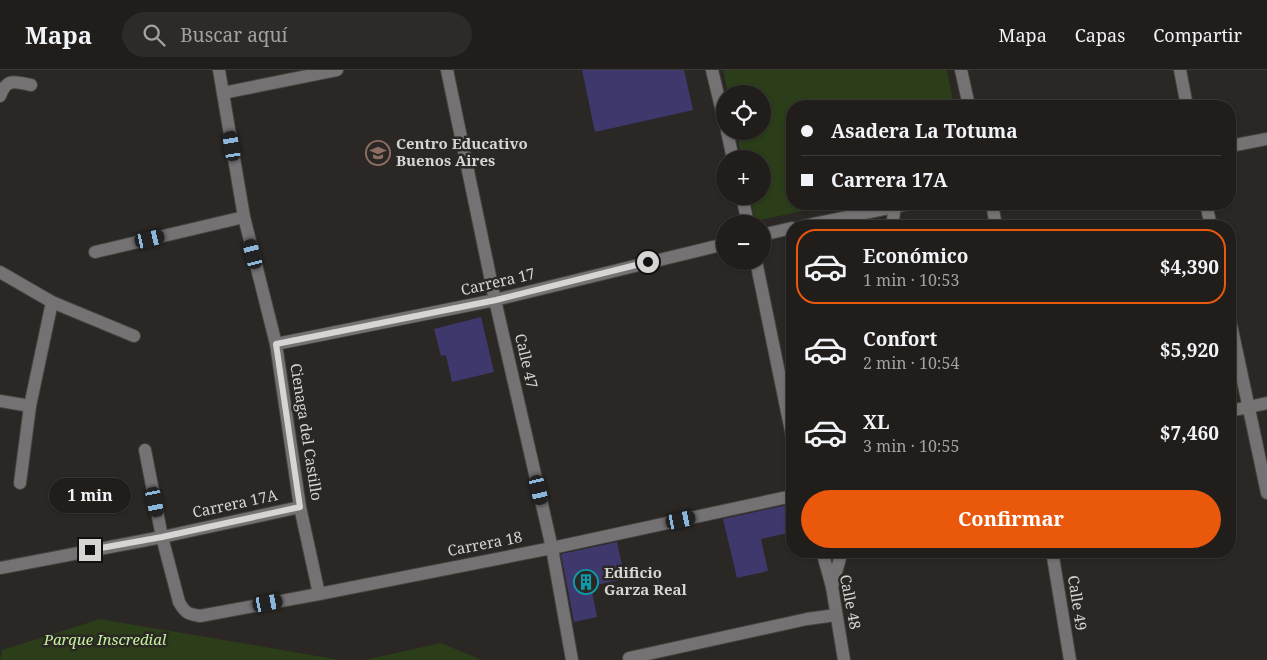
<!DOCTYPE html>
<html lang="es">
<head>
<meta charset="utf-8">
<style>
	body { margin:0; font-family:"Noto Serif",serif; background:#2d2a28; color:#f1f3f6; height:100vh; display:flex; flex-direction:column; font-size:19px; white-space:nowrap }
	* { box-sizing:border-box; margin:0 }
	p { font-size:16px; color:#a2a2a3 }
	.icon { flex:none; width:28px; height:28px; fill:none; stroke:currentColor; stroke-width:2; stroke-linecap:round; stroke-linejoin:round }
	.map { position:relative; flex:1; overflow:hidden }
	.panel { position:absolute; left:786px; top:150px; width:450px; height:338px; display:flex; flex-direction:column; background:#201d1b; border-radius:20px; box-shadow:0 1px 4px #0004,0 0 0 1px #3d3b3a }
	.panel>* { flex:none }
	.guide { position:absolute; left:786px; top:30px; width:450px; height:110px; border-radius:20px; box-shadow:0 1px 4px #0004,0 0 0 1px #3d3b3a; display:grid; align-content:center; height:110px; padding:0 15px; background:#201d1b }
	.tools { position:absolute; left:716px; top:15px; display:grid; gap:10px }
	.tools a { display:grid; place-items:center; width:55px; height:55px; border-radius:50%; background:#201d1b; box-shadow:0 1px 4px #0004,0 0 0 1px #3d3b3a; font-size:25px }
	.end { position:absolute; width:22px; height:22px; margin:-11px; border:6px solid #d7d5d3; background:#111; box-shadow:0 0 0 2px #111 }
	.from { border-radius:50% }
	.bubble { position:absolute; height:35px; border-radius:18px; background:#201d1b; box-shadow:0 1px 4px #0004,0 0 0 1px #3d3b3a; font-size:16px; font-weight:700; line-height:35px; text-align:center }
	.car { position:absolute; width:15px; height:30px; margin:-15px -8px; border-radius:6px; box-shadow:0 0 4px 1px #0007; background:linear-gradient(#222 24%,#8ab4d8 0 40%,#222 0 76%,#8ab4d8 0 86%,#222 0) }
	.guide b { display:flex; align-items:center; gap:18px; height:48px; font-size:19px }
	.guide b+b { border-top:1px solid #3d3b3a }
	.guide i { width:12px; height:12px; background:#f1f3f6 }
	ul { padding:9px 0 0; list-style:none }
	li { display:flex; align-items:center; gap:15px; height:75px; margin:0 10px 8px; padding:0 5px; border:2px solid transparent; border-radius:20px }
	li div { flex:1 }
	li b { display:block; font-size:19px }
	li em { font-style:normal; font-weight:700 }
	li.current { border-color:#ea580c }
	li>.icon { width:45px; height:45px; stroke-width:1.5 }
	.primary-button { display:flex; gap:10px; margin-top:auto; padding:10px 15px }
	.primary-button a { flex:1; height:58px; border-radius:30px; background:#ea580c; color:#fff; font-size:20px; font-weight:700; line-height:58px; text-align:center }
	header { display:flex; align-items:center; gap:30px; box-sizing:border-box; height:70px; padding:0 25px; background:#201d1b; border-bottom:1px solid #3d3b3a }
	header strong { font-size:24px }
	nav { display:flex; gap:28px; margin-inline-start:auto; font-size:18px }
	.search { width:350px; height:45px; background:#2d2a28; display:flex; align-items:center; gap:12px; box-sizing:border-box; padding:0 18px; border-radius:28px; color:#a2a2a3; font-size:19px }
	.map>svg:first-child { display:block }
	.green { fill:#2b3d19 }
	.building { fill:#3f386d }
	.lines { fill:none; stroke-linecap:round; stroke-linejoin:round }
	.minor-casing { stroke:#464340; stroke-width:14 }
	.minor { stroke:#757273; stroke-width:12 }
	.route { stroke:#d7d5d3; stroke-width:6 }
	.labels { text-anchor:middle; stroke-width:5; stroke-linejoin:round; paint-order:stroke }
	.poi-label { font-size:15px; font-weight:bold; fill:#d7d5d3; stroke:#2a2724; text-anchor:start }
	.street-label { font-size:15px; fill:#d7d5d3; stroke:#2a2724 }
	.park-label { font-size:15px; font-style:italic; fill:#c4f19d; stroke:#2a2724 }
</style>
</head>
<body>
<header>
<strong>Mapa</strong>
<div class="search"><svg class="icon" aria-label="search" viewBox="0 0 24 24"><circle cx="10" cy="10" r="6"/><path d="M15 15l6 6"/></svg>Buscar aquí</div>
<nav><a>Mapa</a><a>Capas</a><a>Compartir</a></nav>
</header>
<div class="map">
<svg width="1267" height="590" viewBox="0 0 1267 590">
	<rect width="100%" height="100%" fill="#2a2724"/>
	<g class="green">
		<path d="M 723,0 L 947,0 L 954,36 L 792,36 L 792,134 L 837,134 L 755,151 L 750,126 L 762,126 L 762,89 L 742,89 L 736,61 L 762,61 L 762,24 L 728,24 Z"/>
		<path d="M 100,549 L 341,590 L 0,590 L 2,580 Z"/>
		<path d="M 441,573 L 482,590 L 364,590 Z"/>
	</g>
	<g class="building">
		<path d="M 582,0 L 684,0 L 693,40 L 595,62 Z"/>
		<path d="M 481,247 L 494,302 L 452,312 L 446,285 L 441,286 L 434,259 Z"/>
		<path d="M 792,434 L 792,462 L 761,469 L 768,501 L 737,508 L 723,449 Z"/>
		<path d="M 617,472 L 625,509 L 591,516 L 597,547 L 574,552 L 561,484 Z"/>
	</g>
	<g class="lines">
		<defs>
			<g id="minor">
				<path d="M 219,0 L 244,147 L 276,274 L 300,437 L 319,524"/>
				<path d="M 447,0 L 495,230 L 552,478 L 572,590"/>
				<path d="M 712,0 L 725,54"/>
				<path d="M 961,0 L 969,36"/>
				<path d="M 1180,0 L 1187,36"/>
				<path d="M 223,23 L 337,0"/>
				<path d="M 0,26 C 7,7 15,12 31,15"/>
				<path d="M 727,61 L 733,89"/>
				<path d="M 1230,76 L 1267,69"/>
				<path d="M 742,126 L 748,154"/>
				<path d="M 992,134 L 996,156"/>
				<path d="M 1206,134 L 1211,156"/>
				<path d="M 803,156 L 909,134"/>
				<path d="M 892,156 L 895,136"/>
				<path d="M 762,165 L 792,158"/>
				<path d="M 95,182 L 244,147"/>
				<path d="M 756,191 L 792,366"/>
				<path d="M 0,202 L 52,232 L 134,266"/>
				<path d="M 1230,250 L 1267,423"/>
				<path d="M 276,274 L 495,230 L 725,174"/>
				<path d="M 0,331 L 30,336"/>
				<path d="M 1230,341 L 1267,333"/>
				<path d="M 145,380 L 162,467 L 179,532 C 185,543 188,544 200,546 L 319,524 L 552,478 L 792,426"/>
				<path d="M 20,413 L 30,336 L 52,232"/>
				<path d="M 822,481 L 832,517 L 844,590"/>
				<path d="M 1052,481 L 1070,590"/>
				<path d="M 0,498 L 162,467 L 300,437"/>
				<path d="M 832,517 L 842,481"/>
				<path d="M 629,588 L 807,549 L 836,545"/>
			</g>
		</defs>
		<use href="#minor" class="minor-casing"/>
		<use href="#minor" class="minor"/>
	</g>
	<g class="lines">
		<path class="route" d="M 90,480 L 162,467 L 300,437 L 276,274 L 496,230 L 648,192"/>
	</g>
	<defs>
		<symbol id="school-ring" viewBox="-11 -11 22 22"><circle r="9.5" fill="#2a2724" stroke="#8d6e63" stroke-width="1.5"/><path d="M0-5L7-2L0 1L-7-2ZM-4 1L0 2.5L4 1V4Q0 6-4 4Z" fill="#8d6e63"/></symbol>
		<symbol id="building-ring" viewBox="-11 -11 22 22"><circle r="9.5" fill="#2a2724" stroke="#0f9aa8" stroke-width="1.5"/><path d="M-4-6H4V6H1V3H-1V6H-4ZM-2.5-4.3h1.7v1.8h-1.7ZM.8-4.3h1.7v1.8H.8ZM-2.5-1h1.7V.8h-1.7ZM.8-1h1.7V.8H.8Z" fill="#0f9aa8"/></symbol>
	</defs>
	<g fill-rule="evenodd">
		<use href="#school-ring" x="364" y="69" width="28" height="28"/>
		<use href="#building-ring" x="572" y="498" width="28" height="28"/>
	</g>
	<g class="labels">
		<g class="poi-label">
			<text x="396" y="79">Centro Educativo<tspan x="396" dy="17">Buenos Aires</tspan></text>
			<text x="604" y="508">Edificio<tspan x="604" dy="17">Garza Real</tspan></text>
		</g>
		<g class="street-label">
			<text transform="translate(498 212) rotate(-13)" y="5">Carrera 17</text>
			<text transform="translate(526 291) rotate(77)" y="5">Calle 47</text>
			<text transform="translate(306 362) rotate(81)" y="5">Cienaga del Castillo</text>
			<text transform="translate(235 434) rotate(-12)" y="5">Carrera 17A</text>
			<text transform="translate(485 474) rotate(-11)" y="5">Carrera 18</text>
			<text transform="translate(850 532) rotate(79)" y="5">Calle 48</text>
			<text transform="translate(1077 533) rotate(81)" y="5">Calle 49</text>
		</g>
		<g class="park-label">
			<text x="105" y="575">Parque Inscredial</text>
		</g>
	</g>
</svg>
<div class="tools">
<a><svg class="icon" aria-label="locate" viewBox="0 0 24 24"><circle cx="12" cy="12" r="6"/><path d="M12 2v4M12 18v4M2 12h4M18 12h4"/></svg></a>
<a>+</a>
<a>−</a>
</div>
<i class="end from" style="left:648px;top:192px"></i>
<i class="end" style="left:90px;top:480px"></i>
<div class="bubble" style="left:49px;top:408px;width:82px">1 min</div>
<i class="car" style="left:232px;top:76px;rotate:351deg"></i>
<i class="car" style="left:150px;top:169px;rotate:77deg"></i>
<i class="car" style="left:253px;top:184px;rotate:346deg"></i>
<i class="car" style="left:539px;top:420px;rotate:167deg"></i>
<i class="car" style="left:155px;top:432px;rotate:169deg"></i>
<i class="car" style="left:681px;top:450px;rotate:78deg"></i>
<i class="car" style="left:268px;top:533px;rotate:80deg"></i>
<div class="guide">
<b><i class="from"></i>Asadera La Totuma</b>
<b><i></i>Carrera 17A</b>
</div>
<section class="panel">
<ul>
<li class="current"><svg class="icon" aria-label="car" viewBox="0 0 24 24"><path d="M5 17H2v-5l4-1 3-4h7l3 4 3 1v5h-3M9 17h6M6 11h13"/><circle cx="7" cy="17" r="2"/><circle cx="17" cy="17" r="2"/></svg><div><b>Económico</b><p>1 min · 10:53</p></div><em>$4,390</em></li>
<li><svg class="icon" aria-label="car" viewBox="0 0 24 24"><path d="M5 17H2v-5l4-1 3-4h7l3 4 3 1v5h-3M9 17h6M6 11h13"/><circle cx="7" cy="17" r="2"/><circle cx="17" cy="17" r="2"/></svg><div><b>Confort</b><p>2 min · 10:54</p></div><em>$5,920</em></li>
<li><svg class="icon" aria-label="car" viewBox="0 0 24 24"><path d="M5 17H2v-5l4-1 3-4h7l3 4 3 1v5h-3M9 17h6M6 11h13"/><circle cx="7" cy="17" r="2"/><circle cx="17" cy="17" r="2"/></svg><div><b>XL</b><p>3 min · 10:55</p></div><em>$7,460</em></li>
</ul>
<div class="primary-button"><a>Confirmar</a></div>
</section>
</div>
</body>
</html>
